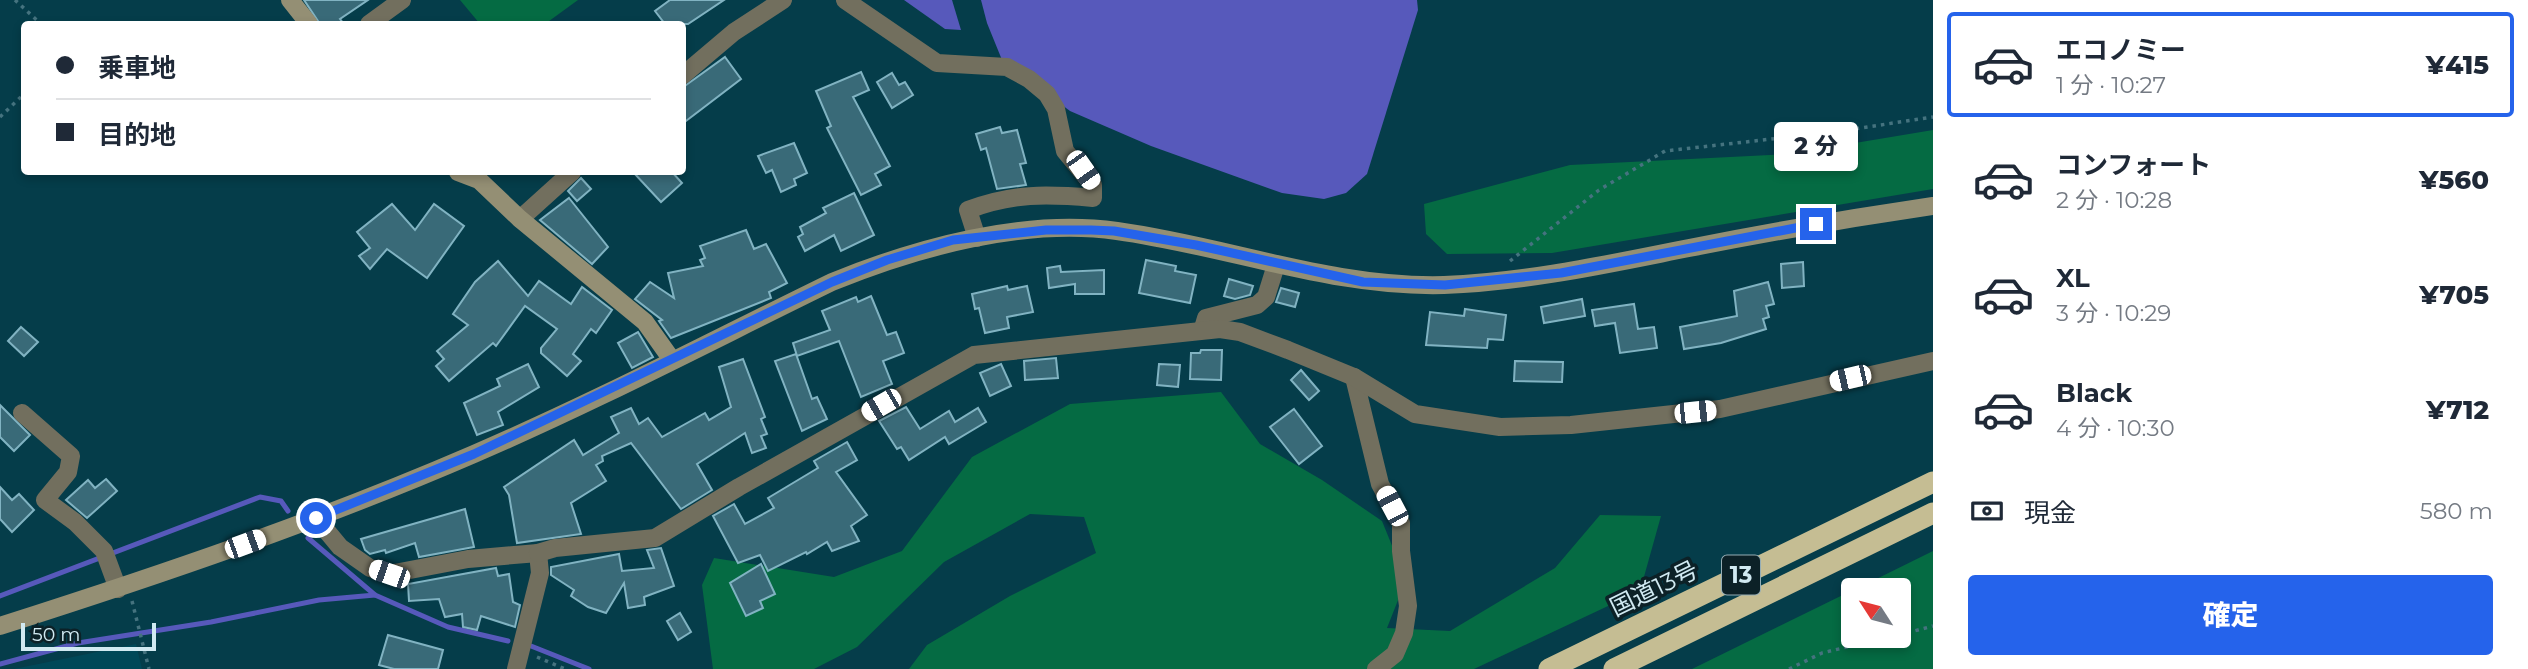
<!DOCTYPE html>
<html lang="ja">
<head>
<meta charset="utf-8">
<style>
	body { margin:0; font-family:Montserrat,"Noto Sans JP",sans-serif; background:#f2f2f3; color:#1f2937; height:100vh; display:flex; flex-direction:column; font-size:26px; white-space:nowrap }
	* { box-sizing:border-box; margin:0 }
	p { font-size:23px; color:#747a83 }
	.icon { flex:none; width:38px; height:38px; fill:none; stroke:currentColor; stroke-width:2; stroke-linecap:round; stroke-linejoin:round }
	.map { position:relative; flex:1; overflow:hidden }
	.details { display:flex; flex-direction:column; background:#fff; width:595px }
	.details>* { flex:none }
	.guide { position:absolute; left:21px; top:21px; width:665px; height:154px; border-radius:7px; box-shadow:0 4px 10px #0003; display:grid; align-content:center; height:154px; padding:0 35px; background:#fff }
	.needle { width:46px; rotate:306deg }
	.fabs { position:absolute; left:1841px; top:578px; display:grid; gap:14px }
	.fabs a { display:grid; place-items:center; width:70px; height:70px; border-radius:7px; background:#fff; box-shadow:0 4px 10px #0003; font-size:35px }
	.scale { position:absolute; left:21px; bottom:18px; width:135px; box-sizing:border-box; padding-left:7px; border:4px solid #d1eaf2; border-top:0; font-size:19px; line-height:24px; white-space:nowrap; color:#d1eaf2; -webkit-text-stroke:5px #0c2127; paint-order:stroke }
	.end { position:absolute; width:32px; height:32px; margin:-16px; border:9px solid #2563eb; background:#fff; box-shadow:0 0 0 4px #fff }
	.from { border-radius:50% }
	.bubble { position:absolute; height:49px; border-radius:7px; background:#fff; box-shadow:0 4px 10px #0003; font-size:23px; font-weight:800; line-height:49px; text-align:center }
	.car { position:absolute; width:21px; height:42px; margin:-21px -10px; border-radius:9px; box-shadow:0 0 5px 2px #0007; background:linear-gradient(#fff 24%,#345 0 40%,#fff 0 76%,#345 0 86%,#fff 0) }
	.guide b { display:flex; align-items:center; gap:24px; height:66px; font-size:26px }
	.guide b+b { border-top:2px solid #e0e1e3 }
	.guide i { width:18px; height:18px; background:#1f2937 }
	ul { padding:12px 0 0; list-style:none }
	li { display:flex; align-items:center; gap:21px; height:105px; margin:0 14px 10px; padding:0 21px; border:4px solid transparent; border-radius:7px }
	li div { flex:1 }
	li b { display:block; font-size:26px }
	li em { font-style:normal; font-weight:800 }
	li.active { border-color:#2563eb }
	li>.icon { width:63px; height:63px; stroke-width:1.5 }
	.pay { display:flex; align-items:center; gap:18px; height:77px; padding:0 35px; font-size:26px }
	.pay p { margin-inline-start:auto }
	.primary-button { display:flex; gap:14px; margin-top:auto; padding:14px 35px }
	.primary-button a { flex:1; height:80px; border-radius:7px; background:#2563eb; color:#fff; font-size:28px; font-weight:800; line-height:80px; text-align:center }
	main { display:flex; flex:1; min-height:0 }
	.map>svg:first-child { display:block }
	.built { fill:#004858 }
	.green { fill:#056b43 }
	.water { fill:#5759bb }
	.lines { fill:none; stroke-linecap:round; stroke-linejoin:round }
	.stream { stroke:#5759bb; stroke-width:5 }
	.building { fill:#396a78; stroke:#81b3c2; stroke-width:2 }
	.path { stroke:#45737f; stroke-width:3.5; stroke-dasharray:3.5 5; stroke-linecap:butt }
	.street { stroke:#726f5e; stroke-width:18 }
	.secondary { stroke:#948f74; stroke-width:18 }
	.highway { stroke:#c5bd93; stroke-width:21 }
	.route { stroke:#2563eb; stroke-width:9 }
	.labels { text-anchor:middle; stroke-width:7; stroke-linejoin:round; paint-order:stroke }
	.shield { fill:#0c2127; stroke:#96aeb5; stroke-width:2 }
	.shield-label { font-size:23px; font-weight:bold; fill:#d1eaf2 }
	.street-label { font-size:24px; fill:#d1eaf2; stroke:#0c2127 }
</style>
</head>
<body>
<main>
<div class="map">
<svg width="1933" height="669" viewBox="0 0 1933 669">
	<rect width="100%" height="100%" fill="#053d4a"/>
	<path class="built" d="M 136,644 L 142,669 L 14,669 Z"/>
	<g class="green">
		<path d="M 460,0 L 578,0 L 545,24 L 480,24 Z"/>
		<path d="M 1933,130 L 1933,189 L 1552,253 L 1447,254 L 1426,234 L 1424,204 L 1570,165 L 1789,154 Z"/>
		<path d="M 1221,392 L 1260,444 L 1322,480 L 1382,521 L 1406,580 L 1387,628 L 1450,631 L 1555,568 L 1600,515 L 1661,516 L 1640,591 L 1474,669 L 909,669 L 927,645 L 1010,596 L 1096,553 L 1084,517 L 1030,514 L 944,562 L 857,647 L 814,669 L 713,669 L 702,585 L 714,558 L 834,577 L 902,551 L 972,457 L 1070,404 Z"/>
		<path d="M 1933,551 L 1933,669 L 1692,669 L 1853,590 L 1853,635 L 1899,635 L 1899,590 L 1854,590 Z"/>
	</g>
	<g class="water">
		<path d="M 904,0 L 952,0 L 961,30 L 945,29 Z"/>
		<path d="M 981,0 L 1417,0 L 1418,10 L 1367,174 L 1346,193 L 1324,199 L 1282,193 L 1151,146 L 1070,111 L 1002,60 L 987,23 Z"/>
	</g>
	<g class="lines">
		<g class="stream">
			<path d="M 308,538 L 375,595 L 448,627 L 508,641"/>
			<path d="M 0,596 L 260,497 L 281,501 L 288,511"/>
			<path d="M 531,646 L 589,669"/>
			<path d="M 0,664 L 78,643 L 211,622 L 319,600 L 375,595"/>
		</g>
	</g>
	<g class="building">
		<path d="M 304,0 L 368,0 L 340,19 L 344,24 L 320,24 Z"/>
		<path d="M 670,0 L 724,0 L 688,24 L 665,24 L 655,11 Z"/>
		<path d="M 725,57 L 741,79 L 682,124 L 682,88 Z"/>
		<path d="M 861,72 L 869,90 L 853,97 L 890,166 L 875,174 L 881,185 L 861,195 L 827,128 L 831,126 L 816,91 Z"/>
		<path d="M 892,73 L 899,85 L 905,82 L 913,95 L 892,108 L 877,82 Z"/>
		<path d="M 1000,127 L 1002,133 L 1017,130 L 1026,163 L 1020,164 L 1026,185 L 997,189 L 986,148 L 981,150 L 976,134 Z"/>
		<path d="M 794,143 L 807,173 L 794,179 L 796,185 L 781,192 L 772,170 L 766,173 L 758,156 Z"/>
		<path d="M 633,172 L 672,172 L 682,183 L 661,202 Z"/>
		<path d="M 581,178 L 591,189 L 577,201 L 568,191 Z"/>
		<path d="M 854,193 L 874,235 L 841,251 L 834,235 L 805,251 L 798,237 L 803,234 L 800,227 L 826,213 L 823,208 Z"/>
		<path d="M 569,198 L 608,247 L 592,264 L 540,220 Z"/>
		<path d="M 392,204 L 415,230 L 434,204 L 464,226 L 427,278 L 387,249 L 370,269 L 359,256 L 370,248 L 357,232 Z"/>
		<path d="M 746,230 L 754,249 L 766,244 L 787,283 L 769,292 L 771,298 L 671,338 L 659,321 L 662,320 L 635,299 L 650,282 L 674,298 L 668,273 L 703,266 L 700,260 L 705,258 L 700,246 Z"/>
		<path d="M 1146,260 L 1176,266 L 1175,271 L 1196,275 L 1190,303 L 1139,293 Z"/>
		<path d="M 498,261 L 528,296 L 539,281 L 571,304 L 582,287 L 612,310 L 596,333 L 591,329 L 573,354 L 581,361 L 567,376 L 541,353 L 541,348 L 557,329 L 525,306 L 496,346 L 493,343 L 449,381 L 436,366 L 444,359 L 437,351 L 468,325 L 453,314 L 475,282 Z"/>
		<path d="M 1803,262 L 1804,286 L 1782,288 L 1781,264 Z"/>
		<path d="M 1060,266 L 1061,272 L 1104,270 L 1104,294 L 1075,294 L 1075,284 L 1049,288 L 1047,268 Z"/>
		<path d="M 1229,279 L 1253,286 L 1250,295 L 1235,299 L 1224,296 Z"/>
		<path d="M 1768,282 L 1774,304 L 1766,306 L 1769,317 L 1763,319 L 1766,329 L 1721,343 L 1684,349 L 1680,327 L 1737,316 L 1734,291 Z"/>
		<path d="M 1007,286 L 1008,290 L 1027,286 L 1033,312 L 1007,317 L 1009,328 L 985,333 L 979,308 L 975,309 L 972,294 Z"/>
		<path d="M 1281,288 L 1299,293 L 1295,307 L 1276,302 Z"/>
		<path d="M 871,296 L 887,335 L 896,332 L 904,353 L 883,361 L 892,384 L 861,397 L 839,341 L 797,356 L 793,343 L 830,330 L 822,311 L 856,297 L 858,302 Z"/>
		<path d="M 1582,299 L 1585,316 L 1544,323 L 1541,307 Z"/>
		<path d="M 1634,304 L 1638,329 L 1654,327 L 1657,348 L 1620,353 L 1615,323 L 1595,326 L 1592,310 Z"/>
		<path d="M 1465,309 L 1506,315 L 1503,340 L 1488,339 L 1487,348 L 1426,345 L 1430,312 L 1464,316 Z"/>
		<path d="M 21,327 L 38,342 L 24,356 L 8,341 Z"/>
		<path d="M 638,332 L 653,357 L 632,368 L 618,343 Z"/>
		<path d="M 1201,350 L 1222,350 L 1221,380 L 1190,379 L 1191,353 L 1200,353 Z"/>
		<path d="M 796,354 L 812,399 L 817,397 L 827,419 L 802,431 L 775,361 Z"/>
		<path d="M 1056,358 L 1058,378 L 1025,380 L 1024,361 Z"/>
		<path d="M 743,359 L 765,417 L 761,419 L 767,434 L 761,436 L 766,448 L 752,453 L 745,433 L 697,464 L 712,490 L 681,509 L 631,443 L 602,456 L 603,461 L 596,465 L 606,481 L 571,503 L 581,534 L 517,543 L 509,495 L 504,487 L 574,440 L 583,455 L 619,433 L 611,417 L 631,408 L 639,424 L 648,418 L 662,437 L 705,413 L 709,420 L 731,407 L 719,367 Z"/>
		<path d="M 1515,361 L 1563,362 L 1562,382 L 1514,381 Z"/>
		<path d="M 528,364 L 539,387 L 498,412 L 503,425 L 477,435 L 464,403 L 500,386 L 497,379 Z"/>
		<path d="M 1001,364 L 1011,386 L 990,396 L 980,373 Z"/>
		<path d="M 1159,364 L 1180,365 L 1178,387 L 1157,385 Z"/>
		<path d="M 1301,370 L 1319,391 L 1309,400 L 1291,380 Z"/>
		<path d="M 0,405 L 30,435 L 14,451 L 0,437 Z"/>
		<path d="M 906,407 L 920,429 L 949,411 L 955,422 L 978,408 L 986,422 L 949,444 L 945,437 L 909,460 L 901,447 L 897,449 L 879,421 Z"/>
		<path d="M 1294,409 L 1322,446 L 1299,464 L 1270,427 Z"/>
		<path d="M 847,442 L 857,460 L 836,472 L 867,515 L 851,526 L 859,541 L 832,551 L 827,542 L 807,554 L 806,552 L 768,571 L 760,555 L 738,563 L 713,516 L 734,504 L 745,524 L 774,508 L 768,498 L 818,468 L 814,461 Z"/>
		<path d="M 106,479 L 117,491 L 87,518 L 66,500 L 88,480 L 95,488 Z"/>
		<path d="M 0,487 L 12,500 L 19,494 L 34,510 L 12,532 L 0,519 Z"/>
		<path d="M 465,509 L 474,547 L 419,557 L 415,543 L 386,553 L 385,550 L 370,554 L 365,550 L 361,539 Z"/>
		<path d="M 661,548 L 674,586 L 644,597 L 645,605 L 628,608 L 624,583 L 606,613 L 588,607 L 571,596 L 574,590 L 551,575 L 551,567 L 619,554 L 622,571 L 654,568 L 647,550 Z"/>
		<path d="M 761,564 L 775,594 L 760,601 L 763,608 L 746,616 L 730,583 Z"/>
		<path d="M 496,568 L 498,576 L 509,574 L 513,602 L 520,605 L 515,627 L 481,616 L 477,630 L 463,627 L 462,614 L 445,617 L 439,599 L 409,601 L 408,584 Z"/>
		<path d="M 680,613 L 691,632 L 678,640 L 667,621 Z"/>
		<path d="M 388,635 L 443,650 L 438,669 L 394,669 L 379,665 Z"/>
	</g>
	<g class="lines">
		<g class="path">
			<path d="M 15,0 L 41,24"/>
			<path d="M 0,117 L 24,94"/>
			<path d="M 1510,261 L 1599,190 L 1665,151 L 1834,132 L 1933,117"/>
			<path d="M 132,601 L 149,669"/>
			<path d="M 1899,635 L 1933,626"/>
			<path d="M 537,657 L 565,669"/>
			<path d="M 1789,669 L 1822,653 L 1897,635"/>
		</g>
		<g class="street">
			<path d="M 845,0 L 937,63 L 1007,67 L 1029,79 L 1047,94 L 1056,109 L 1065,151 L 1093,185 L 1093,198 C 1047,194 1012,193 968,210 L 977,238"/>
			<path d="M 369,24 L 402,0"/>
			<path d="M 682,76 L 734,32 L 783,0"/>
			<path d="M 520,219 L 572,172"/>
			<path d="M 1203,328 L 1206,318 L 1257,305 L 1266,297 L 1276,265"/>
			<path d="M 1354,377 L 1380,484 L 1401,523 L 1401,551 L 1408,606 L 1404,633 L 1395,654 L 1376,669"/>
			<path d="M 22,413 L 71,456 L 68,472 L 45,500 L 75,522 L 104,551 L 118,589"/>
			<path d="M 316,518 L 340,547 L 370,568 L 389,574 L 468,559 L 538,553 L 540,573 L 516,669"/>
			<path d="M 538,553 L 555,548 L 655,538 L 739,487 L 974,355 L 1220,329 L 1240,332 L 1288,350 L 1354,377 L 1415,414 L 1500,427 L 1571,425 L 1720,409 L 1933,361"/>
		</g>
		<g class="secondary">
			<path d="M 290,0 L 309,24"/>
			<path d="M 458,172 L 479,180 L 520,219 L 645,322 L 672,360"/>
			<path d="M 0,626 C 160,575 319,521 474,454 C 595,402 713,340 832,282 C 918,247 1024,218 1117,231 C 1227,246 1332,288 1444,285 C 1527,282 1608,264 1689,248 C 1770,232 1851,218 1933,206"/>
		</g>
		<g class="highway">
			<path d="M 1549,669 L 1933,482"/>
			<path d="M 1614,669 L 1933,513"/>
		</g>
	</g>
	<g class="lines">
		<path class="route" d="M 316,518 L 474,454 L 832,282 L 887,260 L 953,240 L 1046,230 L 1091,230 L 1114,231 L 1196,245 L 1363,282 L 1445,285 L 1561,273 L 1816,224"/>
	</g>
	<g class="labels">
		<rect class="shield" x="1722" y="555.5" width="38" height="39" rx="5"/>
		<g class="shield-label">
			<text x="1741" y="583">13</text>
		</g>
		<g class="street-label">
			<text transform="translate(1654 589) rotate(-26)" y="8">国道13号</text>
		</g>
	</g>
</svg>
<div class="fabs">
<a><svg class="needle" viewBox="-14 -14 28 28"><path d="M0-13l5 13h-10z" fill="#e53935"/><path d="M0 13l5-13h-10z" fill="#747a83"/></svg></a>
</div>
<div class="scale">50 m</div>
<i class="end from" style="left:316px;top:518px"></i>
<i class="end" style="left:1816px;top:224px"></i>
<div class="bubble" style="left:1774px;top:122px;width:84px">2 分</div>
<i class="car" style="left:1083px;top:170px;rotate:145deg"></i>
<i class="car" style="left:1850px;top:378px;rotate:257deg"></i>
<i class="car" style="left:881px;top:405px;rotate:240deg"></i>
<i class="car" style="left:1695px;top:412px;rotate:84deg"></i>
<i class="car" style="left:1392px;top:506px;rotate:332deg"></i>
<i class="car" style="left:245px;top:544px;rotate:70deg"></i>
<i class="car" style="left:389px;top:574px;rotate:289deg"></i>
<div class="guide">
<b><i class="from"></i>乗車地</b>
<b><i></i>目的地</b>
</div>
</div>
<section class="details">
<ul>
<li class="active"><svg class="icon" aria-label="car" viewBox="0 0 24 24"><path d="M5 17H2v-5l4-1 3-4h7l3 4 3 1v5h-3M9 17h6M6 11h13"/><circle cx="7" cy="17" r="2"/><circle cx="17" cy="17" r="2"/></svg><div><b>エコノミー</b><p>1 分 · 10:27</p></div><em>¥415</em></li>
<li><svg class="icon" aria-label="car" viewBox="0 0 24 24"><path d="M5 17H2v-5l4-1 3-4h7l3 4 3 1v5h-3M9 17h6M6 11h13"/><circle cx="7" cy="17" r="2"/><circle cx="17" cy="17" r="2"/></svg><div><b>コンフォート</b><p>2 分 · 10:28</p></div><em>¥560</em></li>
<li><svg class="icon" aria-label="car" viewBox="0 0 24 24"><path d="M5 17H2v-5l4-1 3-4h7l3 4 3 1v5h-3M9 17h6M6 11h13"/><circle cx="7" cy="17" r="2"/><circle cx="17" cy="17" r="2"/></svg><div><b>XL</b><p>3 分 · 10:29</p></div><em>¥705</em></li>
<li><svg class="icon" aria-label="car" viewBox="0 0 24 24"><path d="M5 17H2v-5l4-1 3-4h7l3 4 3 1v5h-3M9 17h6M6 11h13"/><circle cx="7" cy="17" r="2"/><circle cx="17" cy="17" r="2"/></svg><div><b>Black</b><p>4 分 · 10:30</p></div><em>¥712</em></li>
</ul>
<div class="pay"><svg class="icon" aria-label="cash" viewBox="0 0 24 24"><path d="M3 7h18v10H3z"/><circle cx="12" cy="12" r="2"/></svg>現金<p>580 m</p></div>
<div class="primary-button"><a>確定</a></div>
</section>
</main>
</body>
</html>
